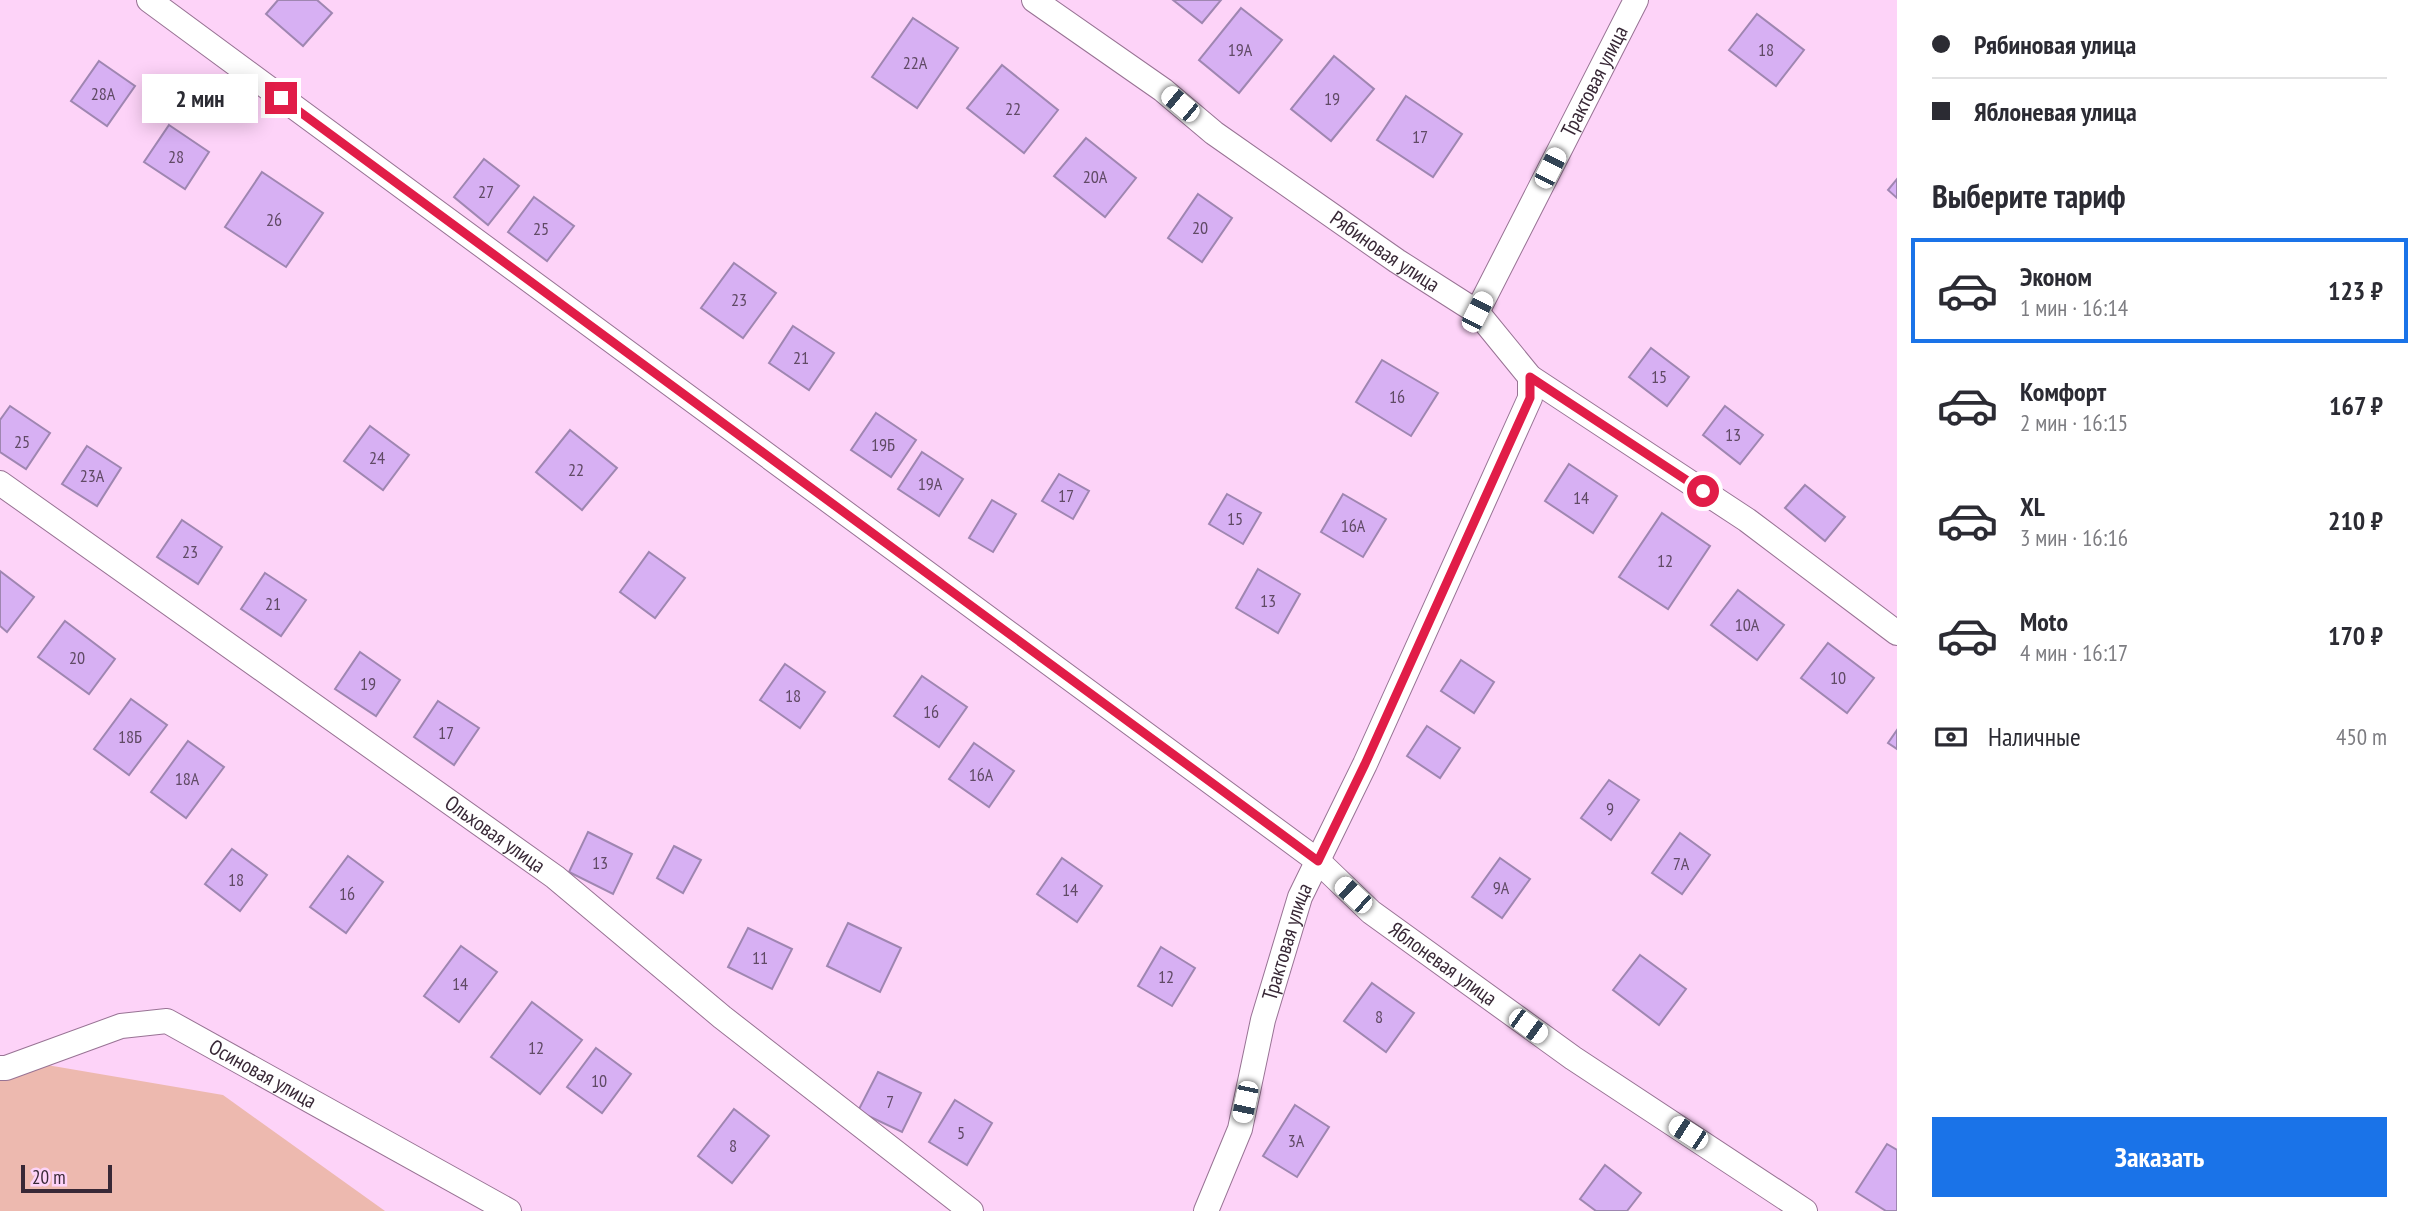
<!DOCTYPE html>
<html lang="ru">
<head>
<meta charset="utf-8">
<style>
	body { margin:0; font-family:"PT Sans Narrow",sans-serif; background:#f2f2f3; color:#2b2b33; height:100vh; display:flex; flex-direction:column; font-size:26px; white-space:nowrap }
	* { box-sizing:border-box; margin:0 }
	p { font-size:23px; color:#7c7c81 }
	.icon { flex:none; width:38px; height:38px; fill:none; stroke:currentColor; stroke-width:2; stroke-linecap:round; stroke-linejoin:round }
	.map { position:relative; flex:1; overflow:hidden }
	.sheet { display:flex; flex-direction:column; background:#fff; width:525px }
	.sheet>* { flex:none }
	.banner { display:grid; align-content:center; height:154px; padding:0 35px; background:#fff }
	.scale { position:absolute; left:21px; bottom:18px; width:91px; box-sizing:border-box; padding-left:7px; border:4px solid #382836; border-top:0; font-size:19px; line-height:24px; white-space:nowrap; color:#382836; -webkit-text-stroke:5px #fdd3f8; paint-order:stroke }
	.end { position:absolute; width:32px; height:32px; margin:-16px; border:9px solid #e11d48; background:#fff; box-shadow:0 0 0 4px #fff }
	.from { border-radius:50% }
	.bubble { position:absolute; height:49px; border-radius:0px; background:#fff; box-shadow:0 4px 18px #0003; font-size:23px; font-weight:600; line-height:49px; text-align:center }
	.car { position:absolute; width:21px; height:42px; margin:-21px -10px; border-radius:9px; box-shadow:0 0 5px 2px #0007; background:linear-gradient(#fff 24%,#345 0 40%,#fff 0 76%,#345 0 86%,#fff 0) }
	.banner b { display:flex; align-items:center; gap:24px; height:66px; font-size:26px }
	.banner b+b { border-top:2px solid #e1e1e2 }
	.banner i { width:18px; height:18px; background:#2b2b33 }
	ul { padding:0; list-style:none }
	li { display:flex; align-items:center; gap:21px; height:105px; margin:0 14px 10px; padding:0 21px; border:4px solid transparent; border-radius:0px }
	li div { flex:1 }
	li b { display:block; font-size:26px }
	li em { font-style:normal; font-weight:600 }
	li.active { border-color:#1a73e8 }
	li>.icon { width:63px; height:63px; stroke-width:1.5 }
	h2 { padding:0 35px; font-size:32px; line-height:84px }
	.pay { display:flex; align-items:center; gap:18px; height:77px; padding:0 35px; font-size:26px }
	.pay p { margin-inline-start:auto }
	.primary-button { display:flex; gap:14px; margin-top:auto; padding:14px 35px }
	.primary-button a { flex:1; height:80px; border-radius:0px; background:#1a73e8; color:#fff; font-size:28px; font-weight:600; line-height:80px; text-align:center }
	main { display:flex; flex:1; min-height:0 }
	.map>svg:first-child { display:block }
	.green { fill:#edb9af }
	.building { fill:#d7b0f3; stroke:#9f86b1; stroke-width:2 }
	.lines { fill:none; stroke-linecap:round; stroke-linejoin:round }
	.minor-casing { stroke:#987394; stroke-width:26 }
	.minor { stroke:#fff; stroke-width:24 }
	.route { stroke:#e11d48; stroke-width:9 }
	.labels { text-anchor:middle; stroke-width:6; stroke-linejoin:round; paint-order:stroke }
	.number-label { font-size:18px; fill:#604a65 }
	.street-label { font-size:21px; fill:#382836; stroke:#fdd3f8 }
</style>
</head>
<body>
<main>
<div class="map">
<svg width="1897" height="1211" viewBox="0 0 1897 1211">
	<rect width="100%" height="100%" fill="#fdd3f8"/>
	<path class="green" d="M 0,1057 L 223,1095 L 385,1211 L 0,1211 Z"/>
	<g class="building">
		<path d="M 278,0 L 317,0 L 332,13 L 303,46 L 266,14 Z"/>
		<path d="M 1173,0 L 1221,0 L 1202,23 Z"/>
		<path d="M 1241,8 L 1282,40 L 1239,93 L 1199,60 Z"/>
		<path d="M 1757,14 L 1804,50 L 1776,86 L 1729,50 Z"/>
		<path d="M 913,18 L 958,48 L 917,108 L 872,77 Z"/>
		<path d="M 1334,56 L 1374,89 L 1331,141 L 1291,109 Z"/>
		<path d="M 99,61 L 135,86 L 107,126 L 71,101 Z"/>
		<path d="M 1002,65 L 1058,110 L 1024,153 L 967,108 Z"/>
		<path d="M 1406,96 L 1462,134 L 1433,177 L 1377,140 Z"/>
		<path d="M 169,125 L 209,152 L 185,189 L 144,162 Z"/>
		<path d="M 1086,138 L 1136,178 L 1105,217 L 1054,176 Z"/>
		<path d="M 484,159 L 519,186 L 488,225 L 454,197 Z"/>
		<path d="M 262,172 L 323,213 L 286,267 L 225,227 Z"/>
		<path d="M 1897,179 L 1897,198 L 1888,190 Z"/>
		<path d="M 1198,194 L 1232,218 L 1202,262 L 1168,238 Z"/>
		<path d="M 534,197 L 574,226 L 547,261 L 508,232 Z"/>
		<path d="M 734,263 L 776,293 L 743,338 L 701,308 Z"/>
		<path d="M 793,326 L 834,353 L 809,390 L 769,363 Z"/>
		<path d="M 1651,348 L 1689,377 L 1667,406 L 1629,377 Z"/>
		<path d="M 1382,360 L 1438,393 L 1411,436 L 1356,402 Z"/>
		<path d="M 10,406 L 50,433 L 26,469 L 0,452 L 0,420 Z"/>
		<path d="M 1725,406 L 1763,435 L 1740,464 L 1703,435 Z"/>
		<path d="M 876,413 L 916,440 L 891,477 L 851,450 Z"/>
		<path d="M 370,426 L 409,455 L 383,490 L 344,461 Z"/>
		<path d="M 570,430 L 617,468 L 582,510 L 536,472 Z"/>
		<path d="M 87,446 L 121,468 L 97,506 L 62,484 Z"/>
		<path d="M 922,452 L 963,479 L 939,516 L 898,489 Z"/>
		<path d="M 1569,464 L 1617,496 L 1593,533 L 1545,501 Z"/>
		<path d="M 1059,474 L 1089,491 L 1073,519 L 1042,501 Z"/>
		<path d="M 1805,485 L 1845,517 L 1825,541 L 1785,508 Z"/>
		<path d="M 1227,494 L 1261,513 L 1243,544 L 1209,524 Z"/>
		<path d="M 1343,494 L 1386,519 L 1363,557 L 1321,532 Z"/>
		<path d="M 992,500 L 1016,514 L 993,552 L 969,538 Z"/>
		<path d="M 1662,513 L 1710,546 L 1668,609 L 1619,577 Z"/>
		<path d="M 182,520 L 222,547 L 198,584 L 157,557 Z"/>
		<path d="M 649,552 L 685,578 L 655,618 L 620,592 Z"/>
		<path d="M 1258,569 L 1300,594 L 1278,633 L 1236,608 Z"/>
		<path d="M 0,571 L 34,597 L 7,632 L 0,626 Z"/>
		<path d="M 265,573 L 306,600 L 281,636 L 241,609 Z"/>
		<path d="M 1738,590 L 1784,625 L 1757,660 L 1711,625 Z"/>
		<path d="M 65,621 L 115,659 L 89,694 L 38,657 Z"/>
		<path d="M 1828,643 L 1874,678 L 1847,713 L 1801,678 Z"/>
		<path d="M 360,652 L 400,680 L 376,716 L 335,689 Z"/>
		<path d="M 1461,660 L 1494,682 L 1474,713 L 1441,691 Z"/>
		<path d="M 785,664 L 825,692 L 800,728 L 760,700 Z"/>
		<path d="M 922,676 L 967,707 L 939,747 L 894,716 Z"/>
		<path d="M 131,699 L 167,725 L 129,775 L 94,749 Z"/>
		<path d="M 438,701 L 479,728 L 454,765 L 414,737 Z"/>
		<path d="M 1427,726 L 1460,748 L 1440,778 L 1407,756 Z"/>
		<path d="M 1897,730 L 1897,749 L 1888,743 Z"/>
		<path d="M 188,741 L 224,767 L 186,818 L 151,792 Z"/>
		<path d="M 974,743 L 1014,771 L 989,807 L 949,779 Z"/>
		<path d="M 1609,780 L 1639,800 L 1611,840 L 1581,818 Z"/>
		<path d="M 588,832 L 632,854 L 613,894 L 569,872 Z"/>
		<path d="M 1680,833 L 1710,855 L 1682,894 L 1652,873 Z"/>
		<path d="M 674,846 L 701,860 L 683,893 L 657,878 Z"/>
		<path d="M 232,849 L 267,875 L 240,911 L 205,884 Z"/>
		<path d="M 348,856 L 383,882 L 346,933 L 310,907 Z"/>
		<path d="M 1062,858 L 1102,886 L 1077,922 L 1037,894 Z"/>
		<path d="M 1500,858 L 1530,879 L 1502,918 L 1472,897 Z"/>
		<path d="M 848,923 L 901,948 L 880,992 L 827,966 Z"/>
		<path d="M 748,928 L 792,949 L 772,989 L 728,967 Z"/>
		<path d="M 461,946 L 497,972 L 459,1022 L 424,996 Z"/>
		<path d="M 1161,947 L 1195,968 L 1172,1006 L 1138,986 Z"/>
		<path d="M 1640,955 L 1686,989 L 1659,1025 L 1613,990 Z"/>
		<path d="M 1372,983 L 1414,1013 L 1386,1052 L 1344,1021 Z"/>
		<path d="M 532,1002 L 582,1040 L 540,1094 L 491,1057 Z"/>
		<path d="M 596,1048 L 631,1074 L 602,1113 L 567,1087 Z"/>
		<path d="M 878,1072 L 921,1093 L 902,1132 L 858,1111 Z"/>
		<path d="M 955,1100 L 992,1123 L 967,1165 L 929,1142 Z"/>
		<path d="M 1295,1105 L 1329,1127 L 1297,1177 L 1263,1156 Z"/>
		<path d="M 734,1109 L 769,1136 L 732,1183 L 698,1156 Z"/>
		<path d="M 1887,1144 L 1897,1150 L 1897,1211 L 1886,1211 L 1856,1192 Z"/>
		<path d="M 1605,1165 L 1641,1193 L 1627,1211 L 1596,1211 L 1580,1199 Z"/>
	</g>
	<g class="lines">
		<defs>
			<g id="minor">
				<path id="s1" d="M 149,0 L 1318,861 L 1371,912 L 1573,1058 L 1805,1211"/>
				<path id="s2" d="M 1034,0 L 1163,90 L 1214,133 L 1397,261 L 1477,312 L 1530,377 L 1747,520 L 1897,633"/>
				<path id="s3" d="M 1477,312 L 1636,0"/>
				<path id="s4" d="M 0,483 L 555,877 L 722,1017 L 971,1211"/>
				<path id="s5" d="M 0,1068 L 6,1068 L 121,1026 L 167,1021 L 509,1211"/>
				<path id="s6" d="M 1206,1211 L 1240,1129 L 1263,1020 L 1300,897 L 1365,764 L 1530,398 L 1530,377"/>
			</g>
		</defs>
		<use href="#minor" class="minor-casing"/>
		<use href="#minor" class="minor"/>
	</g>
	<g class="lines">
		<path class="route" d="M 281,98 L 1318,861 L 1365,764 L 1530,398 L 1530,377 L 1703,491"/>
	</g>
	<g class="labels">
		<g class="number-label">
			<text x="1240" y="56">19А</text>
			<text x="1766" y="56">18</text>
			<text x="915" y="69">22А</text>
			<text x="103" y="100">28А</text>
			<text x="1332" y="105">19</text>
			<text x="1013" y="115">22</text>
			<text x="1420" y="143">17</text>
			<text x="176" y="163">28</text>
			<text x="1095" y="183">20А</text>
			<text x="486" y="198">27</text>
			<text x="274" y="226">26</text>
			<text x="1200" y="234">20</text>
			<text x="541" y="235">25</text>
			<text x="739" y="306">23</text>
			<text x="801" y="364">21</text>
			<text x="1659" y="383">15</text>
			<text x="1397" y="403">16</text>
			<text x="1733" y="441">13</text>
			<text x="22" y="448">25</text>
			<text x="883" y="451">19Б</text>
			<text x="377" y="464">24</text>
			<text x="576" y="476">22</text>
			<text x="92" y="482">23А</text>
			<text x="930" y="490">19А</text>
			<text x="1066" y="502">17</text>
			<text x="1581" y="504">14</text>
			<text x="1235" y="525">15</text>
			<text x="1353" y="532">16А</text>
			<text x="190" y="558">23</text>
			<text x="1665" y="567">12</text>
			<text x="1268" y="607">13</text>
			<text x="273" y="610">21</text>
			<text x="1747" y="631">10А</text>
			<text x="77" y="664">20</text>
			<text x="1838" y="684">10</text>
			<text x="368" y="690">19</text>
			<text x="793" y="702">18</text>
			<text x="931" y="718">16</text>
			<text x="446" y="739">17</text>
			<text x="130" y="743">18Б</text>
			<text x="981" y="781">16А</text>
			<text x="187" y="785">18А</text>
			<text x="1610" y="815">9</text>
			<text x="600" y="869">13</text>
			<text x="1681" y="870">7А</text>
			<text x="236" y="886">18</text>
			<text x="1501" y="894">9А</text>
			<text x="1070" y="896">14</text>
			<text x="347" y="900">16</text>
			<text x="760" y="964">11</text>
			<text x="1166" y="983">12</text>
			<text x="460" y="990">14</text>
			<text x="1379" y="1023">8</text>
			<text x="536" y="1054">12</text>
			<text x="599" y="1087">10</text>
			<text x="890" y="1108">7</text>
			<text x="961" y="1139">5</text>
			<text x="1296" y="1147">3А</text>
			<text x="733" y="1152">8</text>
		</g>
		<g class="street-label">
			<text dy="7" stroke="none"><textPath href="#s3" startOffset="259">Трактовая улица</textPath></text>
			<text dy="7" stroke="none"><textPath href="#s2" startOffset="432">Рябиновая улица</textPath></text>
			<text dy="7" stroke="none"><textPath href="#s4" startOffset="607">Ольховая улица</textPath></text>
			<text dy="7" stroke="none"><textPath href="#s6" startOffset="282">Трактовая улица</textPath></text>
			<text dy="7" stroke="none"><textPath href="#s1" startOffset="1614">Яблоневая улица</textPath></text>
			<text dy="7" stroke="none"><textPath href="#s5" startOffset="284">Осиновая улица</textPath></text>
		</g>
	</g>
</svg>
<div class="scale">20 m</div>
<i class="end from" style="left:1703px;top:491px"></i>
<i class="end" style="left:281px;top:98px"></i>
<div class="bubble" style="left:142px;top:74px;width:116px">2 мин</div>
<i class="car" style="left:1180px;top:104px;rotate:310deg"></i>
<i class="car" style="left:1550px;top:168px;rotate:27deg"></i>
<i class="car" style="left:1477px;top:312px;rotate:27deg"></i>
<i class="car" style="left:1353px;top:895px;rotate:313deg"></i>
<i class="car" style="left:1528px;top:1026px;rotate:126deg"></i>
<i class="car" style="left:1245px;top:1102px;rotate:192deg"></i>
<i class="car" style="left:1688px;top:1133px;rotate:303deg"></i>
</div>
<section class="sheet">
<div class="banner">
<b><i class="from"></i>Рябиновая улица</b>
<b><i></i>Яблоневая улица</b>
</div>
<h2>Выберите тариф</h2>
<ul>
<li class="active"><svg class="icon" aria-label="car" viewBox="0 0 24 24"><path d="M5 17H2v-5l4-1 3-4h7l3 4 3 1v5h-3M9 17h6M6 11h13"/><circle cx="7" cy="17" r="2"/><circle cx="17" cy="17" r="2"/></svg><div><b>Эконом</b><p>1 мин · 16:14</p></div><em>123 ₽</em></li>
<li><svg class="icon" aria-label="car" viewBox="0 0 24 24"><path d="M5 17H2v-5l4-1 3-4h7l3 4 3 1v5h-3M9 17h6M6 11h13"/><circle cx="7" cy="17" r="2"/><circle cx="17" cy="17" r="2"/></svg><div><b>Комфорт</b><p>2 мин · 16:15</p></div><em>167 ₽</em></li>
<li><svg class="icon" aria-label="car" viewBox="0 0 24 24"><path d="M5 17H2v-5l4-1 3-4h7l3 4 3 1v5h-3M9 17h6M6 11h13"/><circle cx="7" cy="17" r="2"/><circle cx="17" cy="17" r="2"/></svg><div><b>XL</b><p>3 мин · 16:16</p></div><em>210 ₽</em></li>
<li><svg class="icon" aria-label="car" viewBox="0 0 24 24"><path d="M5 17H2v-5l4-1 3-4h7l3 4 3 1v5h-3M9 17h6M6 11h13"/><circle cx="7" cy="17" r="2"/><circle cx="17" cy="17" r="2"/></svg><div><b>Moto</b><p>4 мин · 16:17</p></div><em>170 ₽</em></li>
</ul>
<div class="pay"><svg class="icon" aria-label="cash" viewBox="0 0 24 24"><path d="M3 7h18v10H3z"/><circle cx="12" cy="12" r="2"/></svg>Наличные<p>450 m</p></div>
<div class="primary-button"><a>Заказать</a></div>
</section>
</main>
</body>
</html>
